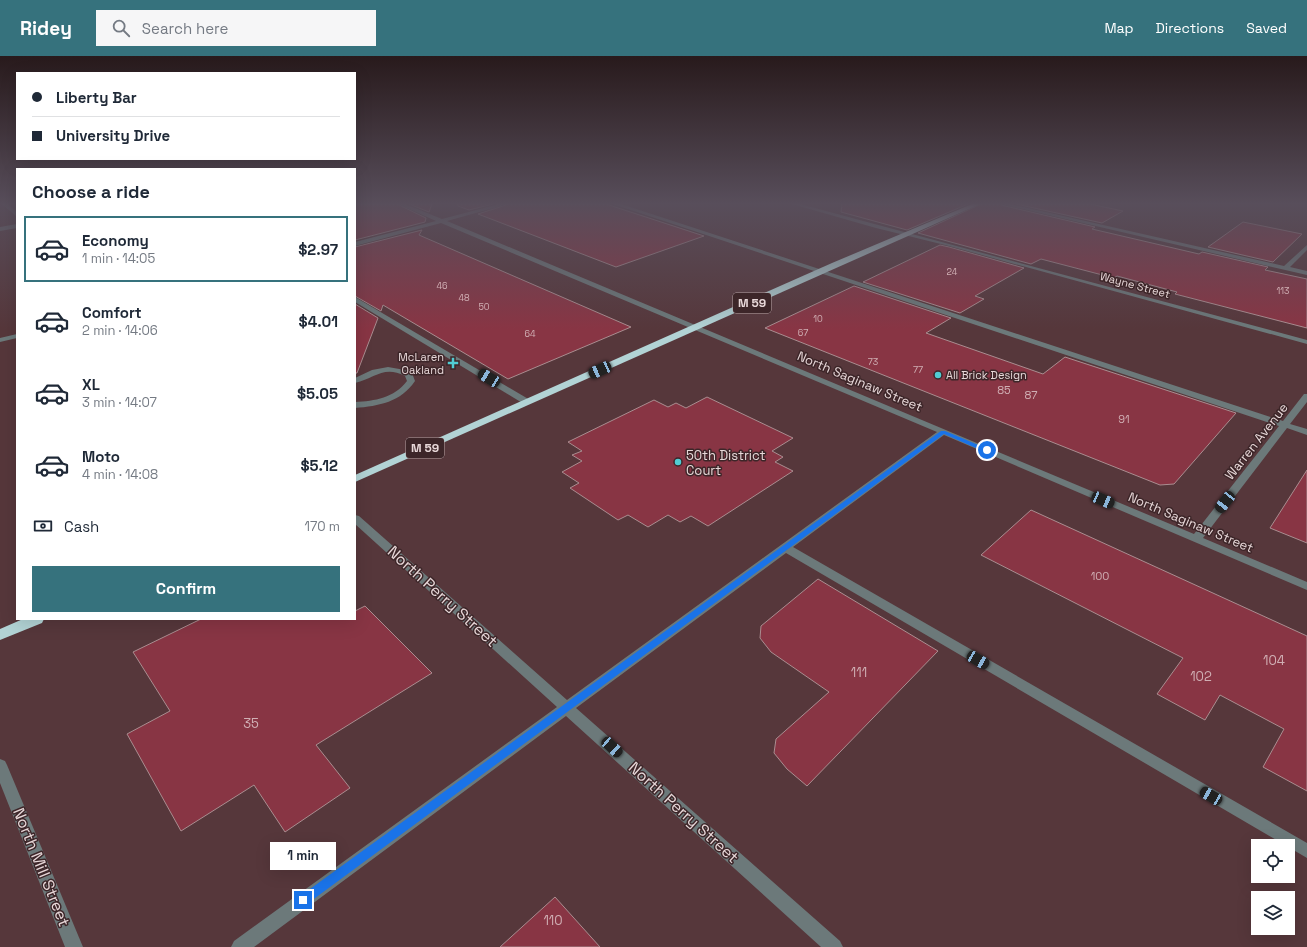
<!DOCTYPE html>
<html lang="en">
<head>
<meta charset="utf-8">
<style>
	body { margin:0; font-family:"Space Grotesk",sans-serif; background:#f6f6f7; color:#1f2937; height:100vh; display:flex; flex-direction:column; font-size:15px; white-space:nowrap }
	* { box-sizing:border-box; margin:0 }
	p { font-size:13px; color:#747a83 }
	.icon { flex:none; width:22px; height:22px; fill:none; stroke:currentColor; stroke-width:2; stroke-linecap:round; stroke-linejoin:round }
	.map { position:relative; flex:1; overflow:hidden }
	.side { position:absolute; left:16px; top:112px; width:340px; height:452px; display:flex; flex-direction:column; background:#fff; border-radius:0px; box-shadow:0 4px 16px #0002 }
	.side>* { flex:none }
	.top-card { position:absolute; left:16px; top:16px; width:340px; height:88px; border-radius:0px; box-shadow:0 4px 16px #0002; display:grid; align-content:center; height:88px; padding:0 16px; background:#fff }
	.fabs { position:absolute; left:1251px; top:783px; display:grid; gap:8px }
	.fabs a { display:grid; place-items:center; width:44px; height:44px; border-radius:0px; background:#fff; box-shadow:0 4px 16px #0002; font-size:20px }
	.end { position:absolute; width:18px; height:18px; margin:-9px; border:5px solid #1a73e8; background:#fff; box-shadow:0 0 0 2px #fff }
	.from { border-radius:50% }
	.bubble { position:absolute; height:28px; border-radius:0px; background:#fff; box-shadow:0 4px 16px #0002; font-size:13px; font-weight:700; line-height:28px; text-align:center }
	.car { position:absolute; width:12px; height:24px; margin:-12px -6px; border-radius:5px; box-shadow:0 0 3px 1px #0007; background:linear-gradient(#222 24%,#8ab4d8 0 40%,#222 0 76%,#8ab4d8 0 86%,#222 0) }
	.top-card b { display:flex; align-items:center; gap:14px; height:38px; font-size:15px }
	.top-card b+b { border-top:1px solid #e0e1e3 }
	.top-card i { width:10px; height:10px; background:#1f2937 }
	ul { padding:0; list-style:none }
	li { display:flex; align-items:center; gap:12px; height:66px; margin:0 8px 6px; padding:0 8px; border:2px solid transparent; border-radius:0px }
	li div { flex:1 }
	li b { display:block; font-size:15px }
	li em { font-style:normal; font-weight:700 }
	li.current { border-color:#36727d }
	li>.icon { width:36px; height:36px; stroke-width:1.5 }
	h2 { padding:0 16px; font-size:18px; line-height:48px }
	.pay { display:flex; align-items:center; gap:10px; height:44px; padding:0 16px; font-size:15px }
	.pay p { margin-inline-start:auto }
	.cta { display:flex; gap:8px; margin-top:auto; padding:8px 16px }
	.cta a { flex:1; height:46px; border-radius:0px; background:#36727d; color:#fff; font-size:16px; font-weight:700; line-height:46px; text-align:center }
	header { display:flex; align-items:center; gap:24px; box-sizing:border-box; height:56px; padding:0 20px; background:#36727d; color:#fff }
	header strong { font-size:19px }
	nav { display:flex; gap:22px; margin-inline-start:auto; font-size:14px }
	.search { width:280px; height:36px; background:#f6f6f7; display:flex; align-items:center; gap:10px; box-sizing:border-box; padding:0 14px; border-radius:0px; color:#747a83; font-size:15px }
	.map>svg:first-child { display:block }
	.built { fill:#56373b; fill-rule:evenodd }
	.building { fill:#883544; stroke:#aa8d90 }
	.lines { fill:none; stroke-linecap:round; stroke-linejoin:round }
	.minor { fill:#6c797a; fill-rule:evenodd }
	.highway { fill:#b2d3d5; fill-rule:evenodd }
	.route { fill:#1a73e8 }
	.poi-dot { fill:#51ccd3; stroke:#3d2629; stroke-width:1.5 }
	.labels { text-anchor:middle; stroke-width:3; stroke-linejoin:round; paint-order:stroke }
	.far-number-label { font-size:9px; fill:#d0afb4 }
	.far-street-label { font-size:11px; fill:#e8d8d9; stroke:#3d2629 }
	.far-poi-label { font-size:11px; fill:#e8d8d9; stroke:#3d2629; text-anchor:end }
	.number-label { font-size:11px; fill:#d0afb4 }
	.shield { fill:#3d2629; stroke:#b5a3a4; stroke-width:1 }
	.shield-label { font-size:12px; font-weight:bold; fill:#e8d8d9 }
	.street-label { font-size:13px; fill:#e8d8d9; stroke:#3d2629 }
	.poi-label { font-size:13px; fill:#e8d8d9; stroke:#3d2629; text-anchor:start }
	.near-number-label { font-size:13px; fill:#d0afb4 }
	.near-street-label { font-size:16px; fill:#e8d8d9; stroke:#3d2629 }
</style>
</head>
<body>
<header>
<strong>Ridey</strong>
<div class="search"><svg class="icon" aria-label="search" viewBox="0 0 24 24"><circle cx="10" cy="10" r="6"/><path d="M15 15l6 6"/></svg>Search here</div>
<nav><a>Map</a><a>Directions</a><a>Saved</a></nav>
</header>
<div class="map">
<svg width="1307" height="891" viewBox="0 0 1307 891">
	<rect width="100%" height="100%" fill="#483033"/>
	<path class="built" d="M 0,148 L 17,148 L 17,563 L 355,563 L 355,148 L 1307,148 L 1307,891 L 0,891 ZM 1258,790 L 1288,790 L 1288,820 L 1258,820 ZM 1258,842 L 1288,842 L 1288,872 L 1258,872 Z"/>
	<g class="building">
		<path d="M 355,148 L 397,148 L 426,162 L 425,166 L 355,184 Z"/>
		<path d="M 409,148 L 432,148 L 429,156 Z"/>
		<path d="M 458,148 L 493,148 L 469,154 L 458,150 Z"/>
		<path d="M 509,148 L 606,148 L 704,180 L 616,211 L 478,158 Z"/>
		<path d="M 842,148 L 968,148 L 907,174 L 841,156 Z"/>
		<path d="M 981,148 L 1000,148 L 1001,149 L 1095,171 L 1092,173 L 1199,198 L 1202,196 L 1268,211 L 1265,214 L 1307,223 L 1307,272 L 1175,238 L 1177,236 L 1117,220 L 1114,222 L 1041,203 L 1031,208 L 918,177 Z"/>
		<path d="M 1016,148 L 1090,148 L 1123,155 L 1102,167 Z"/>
		<path d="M 1243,166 L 1302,178 L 1273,206 L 1208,191 Z"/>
		<path d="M 422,174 L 419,179 L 631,271 L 508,323 L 383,249 L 381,255 L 355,240 L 355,191 Z"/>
		<path d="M 940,189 L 949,191 L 1024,212 L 975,240 L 984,243 L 960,257 L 863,226 Z"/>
		<path d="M 854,230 L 951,262 L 926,277 L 1043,318 L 1065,301 L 1236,357 L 1174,428 L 1160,429 L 765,272 Z"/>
		<path d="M 355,248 L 378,262 L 357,317 L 355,317 Z"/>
		<path d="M 707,341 L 793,382 L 772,395 L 783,401 L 775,406 L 793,415 L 708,470 L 691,460 L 680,466 L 668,459 L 648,471 L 628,459 L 618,464 L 570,432 L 579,427 L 562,416 L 582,405 L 572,399 L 582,395 L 568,386 L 654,344 L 668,351 L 676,347 L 686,352 Z"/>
		<path d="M 1307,414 L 1307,487 L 1270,472 Z"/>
		<path d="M 1031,454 L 1307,580 L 1307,735 L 1263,711 L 1284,673 L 1220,639 L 1205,664 L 1157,638 L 1183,602 L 981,499 Z"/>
		<path d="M 818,523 L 938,595 L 807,730 L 787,713 L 774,697 L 776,683 L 829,636 L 771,596 L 760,582 L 761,570 Z"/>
		<path d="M 365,550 L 432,617 L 316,689 L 350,732 L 285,776 L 254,729 L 181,775 L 127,678 L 170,655 L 133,596 L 201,563 L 355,563 L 355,555 Z"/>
		<path d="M 555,841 L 600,891 L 500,891 Z"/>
	</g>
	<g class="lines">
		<g class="minor">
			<path d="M 2,148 L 8,148 L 17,156 L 17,161 Z"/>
			<path d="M 398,148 L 405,148 L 442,163 L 499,148 L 508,148 L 447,165 L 1194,478 L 1279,370 L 613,148 L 621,148 L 1283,365 L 1304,338 L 1307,338 L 1307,346 L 1290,368 L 1307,373 L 1307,379 L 1287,372 L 1203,482 L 1307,526 L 1307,534 L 944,379 L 793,491 L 1307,787 L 1307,802 L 786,497 L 576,652 L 840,885 L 843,891 L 821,891 L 566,660 L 254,891 L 231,891 L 234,885 L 557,651 L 355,468 L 355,459 L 359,460 L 567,644 L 937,376 L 441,167 L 355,190 L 355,186 L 436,165 Z"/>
			<path d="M 792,148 L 800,148 L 1307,284 L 1307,288 L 949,190 L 876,172 Z"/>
			<path d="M 1001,148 L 1010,148 L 1284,210 L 1307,189 L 1307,194 L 1290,211 L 1307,215 L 1307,219 Z"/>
			<path d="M 17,168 L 17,172 L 0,175 L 0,171 Z"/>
			<path d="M 355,241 L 530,344 L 531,346 L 527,349 L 524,348 L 355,246 Z"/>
			<path d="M 17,278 L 17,282 L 0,286 L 0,282 Z"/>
			<path d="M 388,311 L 405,314 L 412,317 L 415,325 C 401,346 379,350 355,352 L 355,346 C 375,345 394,342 407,325 L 405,320 C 384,309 375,322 355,327 L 355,322 L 372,314 Z"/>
			<path d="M 0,703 L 5,705 L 7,709 L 83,891 L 65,891 L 0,727 Z"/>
		</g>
		<g class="highway">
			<path d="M 972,148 L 980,148 L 355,426 L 355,419 L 832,207 Z"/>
			<path d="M 23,563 L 44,563 L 42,567 L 0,584 L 0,573 Z"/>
		</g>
	</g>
	<linearGradient id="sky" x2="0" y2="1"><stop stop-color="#281a1c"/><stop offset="0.54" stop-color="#584e5b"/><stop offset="1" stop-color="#584e5b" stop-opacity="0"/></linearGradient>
	<rect width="1307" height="273" fill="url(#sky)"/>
	<path class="route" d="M 941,375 L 945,375 L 990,394 L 985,396 L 944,378 L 307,848 L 303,850 L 299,848 L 298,844 L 299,841 Z"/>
	<g class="poi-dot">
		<path d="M451 301h4v4h4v4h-4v4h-4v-4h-4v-4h4z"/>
		<circle cx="938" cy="319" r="4"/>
		<circle cx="678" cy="406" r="4"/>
	</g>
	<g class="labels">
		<g class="far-number-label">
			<text x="952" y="219">24</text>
			<text x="442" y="233">46</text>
			<text x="1283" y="238">113</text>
			<text x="464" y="245">48</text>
			<text x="484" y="254">50</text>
			<text x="818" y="266">10</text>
			<text x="803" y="280">67</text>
			<text x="530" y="281">64</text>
			<text x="873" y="309">73</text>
			<text x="918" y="317">77</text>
		</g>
		<g class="far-street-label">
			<text transform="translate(1135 229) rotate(15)" y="4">Wayne Street</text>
		</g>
		<g class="far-poi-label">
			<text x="444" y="305">McLaren<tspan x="444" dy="13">Oakland</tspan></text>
			<text x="946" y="323" text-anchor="start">All Brick Design</text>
		</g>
		<g class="number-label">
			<text x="1004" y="338">85</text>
			<text x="1031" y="343">87</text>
			<text x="1124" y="367">91</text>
			<text x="1100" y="524">100</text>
		</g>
		<g class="shield">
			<rect x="733" y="237" width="38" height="20" rx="3"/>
			<rect x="406" y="382" width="38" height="20" rx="3"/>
		</g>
		<g class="shield-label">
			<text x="752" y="251">M 59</text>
			<text x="425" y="396">M 59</text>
		</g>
		<g class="street-label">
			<text transform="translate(860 325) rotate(23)" y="5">North Saginaw Street</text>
			<text transform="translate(1256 385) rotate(-52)" y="5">Warren Avenue</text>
			<text transform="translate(1191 466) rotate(23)" y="5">North Saginaw Street</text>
		</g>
		<g class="poi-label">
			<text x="686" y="404">50th District<tspan x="686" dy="15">Court</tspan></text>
		</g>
		<g class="near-number-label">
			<text x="1274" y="609">104</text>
			<text x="859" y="621">111</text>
			<text x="1201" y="625">102</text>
			<text x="251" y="672">35</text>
			<text x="553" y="869">110</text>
		</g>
		<g class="near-street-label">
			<text transform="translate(443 540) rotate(42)" y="6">North Perry Street</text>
			<text transform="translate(684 756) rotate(42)" y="6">North Perry Street</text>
			<text transform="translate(42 811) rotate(68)" y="6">North Mill Street</text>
		</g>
	</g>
</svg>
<div class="fabs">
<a><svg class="icon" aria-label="locate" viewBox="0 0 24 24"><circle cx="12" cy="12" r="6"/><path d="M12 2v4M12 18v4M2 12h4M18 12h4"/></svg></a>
<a><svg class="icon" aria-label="layers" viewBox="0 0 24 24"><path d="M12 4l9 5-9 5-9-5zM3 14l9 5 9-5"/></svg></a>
</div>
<i class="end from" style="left:987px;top:394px"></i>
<i class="end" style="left:303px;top:844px"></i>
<div class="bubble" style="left:270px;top:786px;width:66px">1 min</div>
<i class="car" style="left:600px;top:314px;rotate:246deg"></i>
<i class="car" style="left:489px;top:322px;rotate:301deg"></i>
<i class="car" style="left:1103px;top:444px;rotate:113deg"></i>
<i class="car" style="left:1225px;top:446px;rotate:218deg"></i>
<i class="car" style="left:978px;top:604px;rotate:120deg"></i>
<i class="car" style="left:612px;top:691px;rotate:132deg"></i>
<i class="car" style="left:1211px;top:740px;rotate:300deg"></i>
<div class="top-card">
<b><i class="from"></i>Liberty Bar</b>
<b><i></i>University Drive</b>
</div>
<section class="side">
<h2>Choose a ride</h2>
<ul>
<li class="current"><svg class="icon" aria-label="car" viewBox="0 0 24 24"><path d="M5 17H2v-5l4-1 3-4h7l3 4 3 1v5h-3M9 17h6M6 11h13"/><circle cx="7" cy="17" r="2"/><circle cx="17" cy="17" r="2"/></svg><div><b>Economy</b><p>1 min · 14:05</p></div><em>$2.97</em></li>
<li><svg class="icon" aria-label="car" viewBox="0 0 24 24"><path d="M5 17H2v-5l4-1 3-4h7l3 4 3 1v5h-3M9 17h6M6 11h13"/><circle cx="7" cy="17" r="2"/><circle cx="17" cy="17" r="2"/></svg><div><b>Comfort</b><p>2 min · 14:06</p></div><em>$4.01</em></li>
<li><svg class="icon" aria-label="car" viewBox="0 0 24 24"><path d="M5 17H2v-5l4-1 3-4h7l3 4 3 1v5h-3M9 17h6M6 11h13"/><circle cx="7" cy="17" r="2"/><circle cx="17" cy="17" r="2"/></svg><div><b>XL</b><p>3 min · 14:07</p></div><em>$5.05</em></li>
<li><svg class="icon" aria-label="car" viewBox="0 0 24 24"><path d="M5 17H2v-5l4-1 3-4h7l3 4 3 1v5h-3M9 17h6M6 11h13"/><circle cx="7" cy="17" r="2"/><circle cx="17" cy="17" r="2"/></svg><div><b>Moto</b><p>4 min · 14:08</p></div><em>$5.12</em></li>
</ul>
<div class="pay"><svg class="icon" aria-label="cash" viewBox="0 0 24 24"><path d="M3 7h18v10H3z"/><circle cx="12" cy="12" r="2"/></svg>Cash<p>170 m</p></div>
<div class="cta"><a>Confirm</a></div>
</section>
</div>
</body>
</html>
